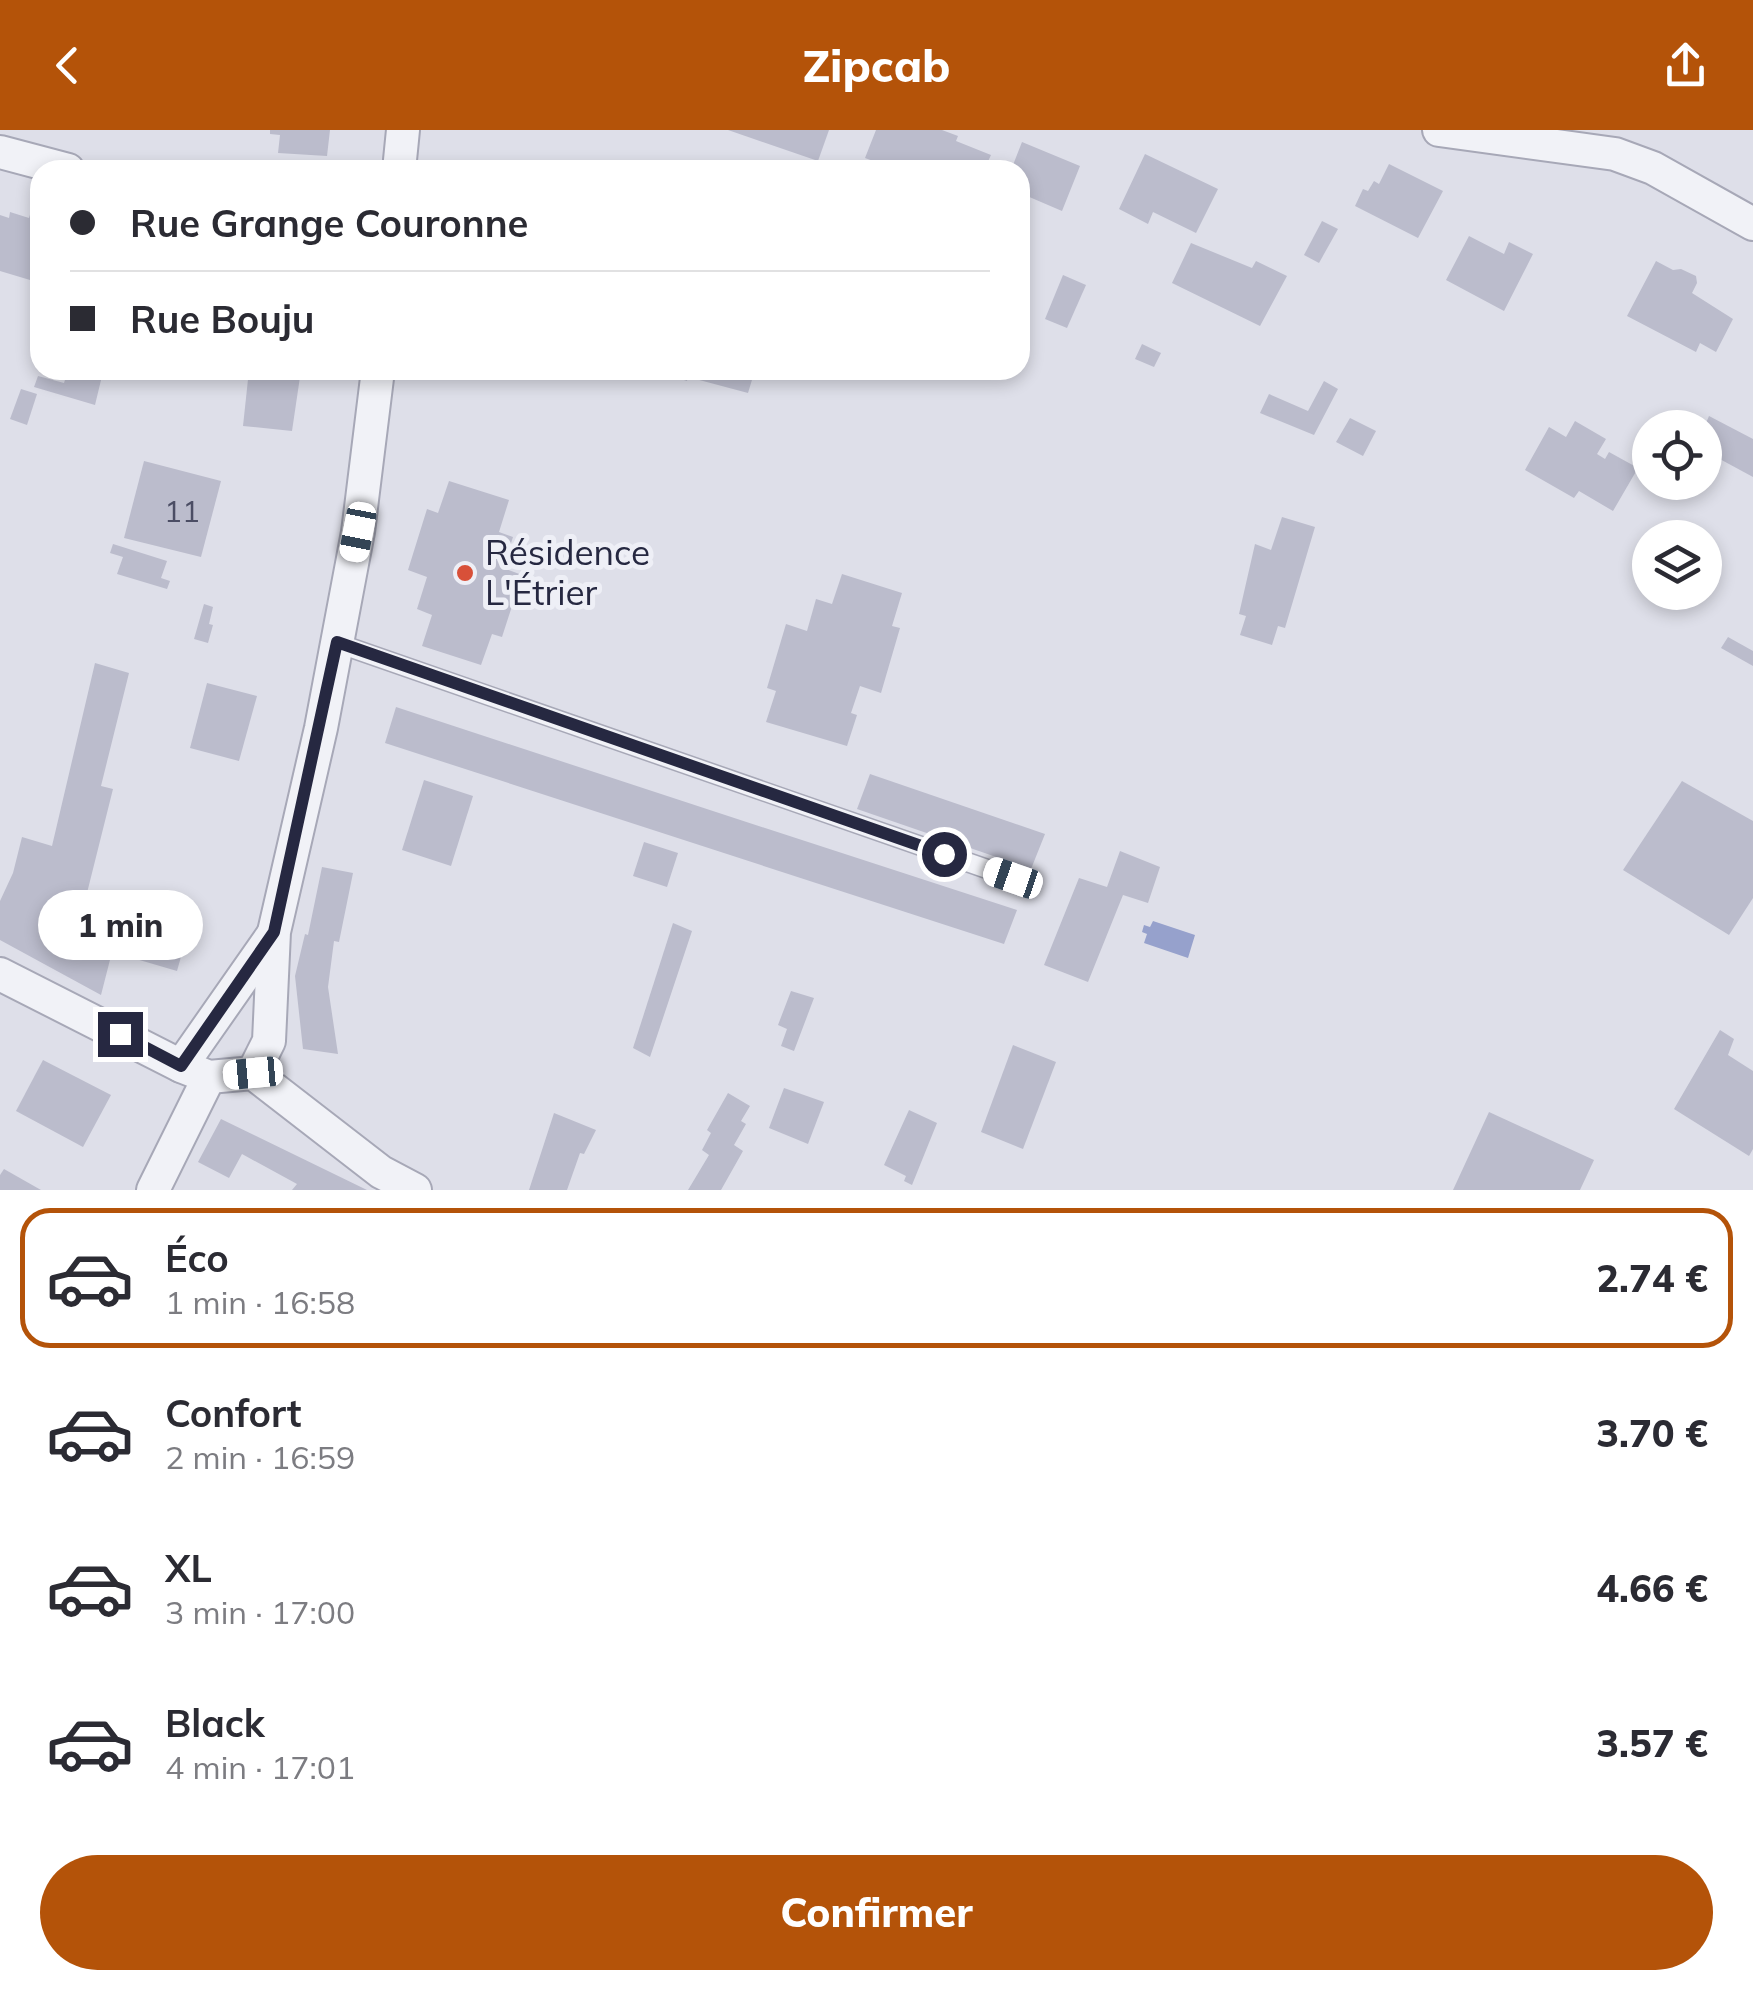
<!DOCTYPE html>
<html lang="fr">
<head>
<meta charset="utf-8">
<style>
	body { margin:0; font-family:Mulish,sans-serif; background:#f7f7f7; color:#2b2b33; height:100vh; display:flex; flex-direction:column; font-size:38px; white-space:nowrap }
	* { box-sizing:border-box; margin:0 }
	p { font-size:32px; color:#7c7c81 }
	.icon { flex:none; width:55px; height:55px; fill:none; stroke:currentColor; stroke-width:2; stroke-linecap:round; stroke-linejoin:round }
	.map { position:relative; height:1060px; overflow:hidden }
	.side { display:flex; flex-direction:column; background:#fff; flex:1 }
	.side>* { flex:none }
	.guide { position:absolute; left:30px; top:30px; width:1000px; height:220px; border-radius:30px; box-shadow:0 5px 15px #0003; display:grid; align-content:center; height:220px; padding:0 40px; background:#fff }
	.tools { position:absolute; left:1632px; top:280px; display:grid; gap:20px }
	.tools a { display:grid; place-items:center; width:90px; height:90px; border-radius:50%; background:#fff; box-shadow:0 5px 15px #0003; font-size:50px }
	.end { position:absolute; width:45px; height:45px; margin:-22px; border:12px solid #262841; background:#fff; box-shadow:0 0 0 5px #fff }
	.from { border-radius:50% }
	.bubble { position:absolute; height:70px; border-radius:35px; background:#fff; box-shadow:0 5px 15px #0003; font-size:32px; font-weight:800; line-height:70px; text-align:center }
	.car { position:absolute; width:30px; height:60px; margin:-30px -15px; border-radius:12px; box-shadow:0 0 8px 2px #0007; background:linear-gradient(#fff 24%,#345 0 40%,#fff 0 76%,#345 0 86%,#fff 0) }
	.guide b { display:flex; align-items:center; gap:35px; height:95px; font-size:38px }
	.guide b+b { border-top:2px solid #e1e1e2 }
	.guide i { width:25px; height:25px; background:#2b2b33 }
	ul { padding:18px 0 0; list-style:none }
	li { display:flex; align-items:center; gap:30px; height:140px; margin:0 20px 15px; padding:0 20px; border:5px solid transparent; border-radius:30px }
	li div { flex:1 }
	li b { display:block; font-size:38px }
	li em { font-style:normal; font-weight:800 }
	li.selected { border-color:#b45309 }
	li>.icon { width:90px; height:90px; stroke-width:1.5 }
	.cta { display:flex; gap:20px; margin-top:auto; padding:20px 40px }
	.cta a { flex:1; height:115px; border-radius:60px; background:#b45309; color:#fff; font-size:40px; font-weight:800; line-height:115px; text-align:center }
	header { display:flex; justify-content:space-between; align-items:center; height:130px; padding:0 40px; background:#b45309; color:#fff; font-size:45px; font-weight:800 }
	.map>svg:first-child { display:block }
	.water { fill:#96a1cc }
	.building { fill:#bbbccc }
	.lines { fill:none; stroke-linecap:round; stroke-linejoin:round }
	.lane-casing { stroke:#a7a8b7; stroke-width:21 }
	.street-casing { stroke:#a7a8b7; stroke-width:36 }
	.lane { stroke:#f1f2f7; stroke-width:18 }
	.street { stroke:#f1f2f7; stroke-width:32 }
	.route { stroke:#262841; stroke-width:12 }
	.poi-dot { fill:#d85039; stroke:#eeeff6; stroke-width:4 }
	.labels { text-anchor:middle; stroke-width:10; stroke-linejoin:round; paint-order:stroke }
	.number-label { font-size:30px; fill:#4b4d64 }
	.poi-label { font-size:35px; fill:#262841; stroke:#eeeff6; text-anchor:start }
</style>
</head>
<body>
<header><svg class="icon" aria-label="back" viewBox="0 0 24 24"><path d="M15 5l-7 7 7 7"/></svg>Zipcab<svg class="icon" aria-label="share" viewBox="0 0 24 24"><path d="M12 15V3M7 8l5-5 5 5M5 13v7h14v-7"/></svg></header>
<div class="map">
<svg width="1753" height="1060" viewBox="0 0 1753 1060">
	<rect width="100%" height="100%" fill="#dedfe9"/>
	<path class="water" d="M 1153,791 L 1195,805 L 1188,828 L 1144,813 L 1147,804 L 1142,802 L 1144,795 L 1150,797 Z"/>
	<g class="building">
		<path d="M 270,0 L 330,0 L 327,26 L 278,23 L 280,5 L 270,4 Z"/>
		<path d="M 728,0 L 829,0 L 818,31 Z"/>
		<path d="M 876,0 L 942,0 L 958,6 L 956,11 L 991,25 L 984,40 L 897,40 L 865,28 Z"/>
		<path d="M 1022,12 L 1080,36 L 1062,81 L 1020,63 L 1020,40 L 1011,40 Z"/>
		<path d="M 1145,24 L 1218,59 L 1196,103 L 1153,82 L 1148,94 L 1119,79 Z"/>
		<path d="M 1389,34 L 1443,61 L 1418,108 L 1355,76 L 1363,59 L 1368,61 L 1374,51 L 1379,54 Z"/>
		<path d="M 33,75 L 40,77 L 40,153 L 0,141 L 0,85 L 9,88 L 10,82 L 29,88 Z"/>
		<path d="M 1322,91 L 1338,99 L 1319,133 L 1304,125 Z"/>
		<path d="M 1469,106 L 1504,124 L 1509,112 L 1533,124 L 1504,181 L 1446,150 Z"/>
		<path d="M 1191,113 L 1252,138 L 1256,131 L 1287,146 L 1260,196 L 1172,153 Z"/>
		<path d="M 1656,131 L 1673,140 L 1681,139 L 1696,146 L 1697,153 L 1692,163 L 1733,189 L 1716,222 L 1700,213 L 1696,222 L 1627,186 Z"/>
		<path d="M 1063,145 L 1086,155 L 1067,198 L 1045,189 Z"/>
		<path d="M 1142,214 L 1161,223 L 1154,237 L 1135,229 Z"/>
		<path d="M 68,240 L 85,240 L 102,246 L 95,275 L 34,257 L 38,246 L 64,253 Z"/>
		<path d="M 249,240 L 301,240 L 292,301 L 243,296 Z"/>
		<path d="M 652,240 L 755,240 L 748,263 L 688,247 L 687,251 Z"/>
		<path d="M 1324,251 L 1338,259 L 1314,305 L 1260,283 L 1269,264 L 1308,281 Z"/>
		<path d="M 21,259 L 37,264 L 27,295 L 10,289 Z"/>
		<path d="M 1709,286 L 1753,309 L 1753,347 L 1705,321 L 1704,298 Z"/>
		<path d="M 1350,288 L 1376,301 L 1363,326 L 1336,312 Z"/>
		<path d="M 1575,291 L 1606,309 L 1597,324 L 1605,329 L 1609,322 L 1638,338 L 1613,381 L 1579,361 L 1574,368 L 1525,340 L 1549,297 L 1566,307 Z"/>
		<path d="M 144,331 L 221,351 L 201,427 L 124,408 Z"/>
		<path d="M 449,351 L 509,370 L 499,402 L 513,407 L 503,438 L 522,445 L 502,507 L 492,504 L 481,535 L 422,516 L 432,485 L 417,479 L 427,447 L 408,440 L 427,379 L 438,383 Z"/>
		<path d="M 1282,387 L 1315,397 L 1285,498 L 1278,496 L 1272,515 L 1240,505 L 1246,486 L 1239,484 L 1255,414 L 1271,420 Z"/>
		<path d="M 113,414 L 167,431 L 161,448 L 170,451 L 167,459 L 117,444 L 123,427 L 110,423 Z"/>
		<path d="M 842,444 L 902,463 L 892,496 L 900,498 L 881,563 L 860,556 L 851,583 L 857,585 L 847,616 L 766,592 L 776,561 L 767,558 L 786,494 L 807,501 L 816,469 L 832,474 Z"/>
		<path d="M 204,474 L 213,477 L 209,494 L 213,495 L 208,513 L 194,509 Z"/>
		<path d="M 1728,507 L 1753,521 L 1753,536 L 1721,518 Z"/>
		<path d="M 95,533 L 129,543 L 101,656 L 113,659 L 83,779 L 121,789 L 126,772 L 191,791 L 177,841 L 112,822 L 101,865 L 0,810 L 0,771 L 13,743 L 22,707 L 52,716 Z"/>
		<path d="M 207,553 L 257,566 L 239,631 L 190,618 Z"/>
		<path d="M 396,577 L 719,683 L 1017,780 L 1004,814 L 385,613 Z"/>
		<path d="M 870,644 L 1045,704 L 1031,739 L 857,679 Z"/>
		<path d="M 424,650 L 473,666 L 451,736 L 402,720 Z"/>
		<path d="M 1682,651 L 1753,691 L 1753,768 L 1729,805 L 1623,740 Z"/>
		<path d="M 644,712 L 678,723 L 667,757 L 633,746 Z"/>
		<path d="M 1120,721 L 1160,737 L 1148,773 L 1123,765 L 1088,852 L 1044,835 L 1079,748 L 1107,757 Z"/>
		<path d="M 322,737 L 353,743 L 339,812 L 334,811 L 328,857 L 338,924 L 303,919 L 295,846 L 305,804 L 308,805 Z"/>
		<path d="M 673,793 L 692,801 L 650,927 L 633,918 Z"/>
		<path d="M 791,861 L 814,868 L 794,921 L 781,916 L 787,899 L 778,895 Z"/>
		<path d="M 1720,900 L 1734,909 L 1728,925 L 1753,941 L 1753,1019 L 1749,1026 L 1674,979 Z"/>
		<path d="M 1013,915 L 1056,932 L 1023,1019 L 981,1002 Z"/>
		<path d="M 43,930 L 111,965 L 83,1017 L 16,981 Z"/>
		<path d="M 784,958 L 824,972 L 808,1014 L 769,998 Z"/>
		<path d="M 728,963 L 750,976 L 741,991 L 746,994 L 734,1015 L 743,1021 L 721,1060 L 688,1060 L 709,1025 L 702,1020 L 711,1003 L 707,1000 Z"/>
		<path d="M 909,980 L 937,993 L 912,1055 L 904,1051 L 906,1046 L 884,1035 Z"/>
		<path d="M 1489,982 L 1594,1030 L 1580,1060 L 1453,1060 Z"/>
		<path d="M 554,983 L 596,1000 L 584,1024 L 580,1023 L 567,1060 L 529,1060 Z"/>
		<path d="M 221,989 L 367,1060 L 292,1060 L 297,1054 L 242,1024 L 229,1048 L 198,1032 Z"/>
		<path d="M 4,1039 L 41,1060 L 0,1060 L 0,1045 Z"/>
	</g>
	<g class="lines">
		<defs>
			<path id="lane" d="M 337,513 L 1013,748"/>
			<g id="street">
				<path d="M 1439,0 L 1615,24 L 1653,38 L 1753,94"/>
				<path d="M 0,22 L 68,40"/>
				<path d="M 399,40 L 403,0"/>
				<path d="M 0,844 L 181,936 L 209,947 L 253,943 L 381,1042 L 415,1060"/>
				<path d="M 181,936 L 272,806"/>
				<path d="M 253,943 L 269,911 L 274,802 L 321,598 L 358,402 L 378,240"/>
				<path d="M 153,1060 L 209,947"/>
			</g>
		</defs>
		<use href="#lane" class="lane-casing"/>
		<use href="#street" class="street-casing"/>
		<use href="#lane" class="lane"/>
		<use href="#street" class="street"/>
	</g>
	<g class="lines">
		<path class="route" d="M 120,904 L 181,936 L 274,802 L 337,512 L 944,724"/>
	</g>
	<circle class="poi-dot" cx="465" cy="443" r="10"/>
	<g class="labels">
		<g class="number-label">
			<text x="182" y="392">11</text>
		</g>
		<g class="poi-label">
			<text x="485" y="435">Résidence<tspan x="485" dy="40">L'Étrier</tspan></text>
		</g>
	</g>
</svg>
<div class="tools">
<a><svg class="icon" aria-label="locate" viewBox="0 0 24 24"><circle cx="12" cy="12" r="6"/><path d="M12 2v4M12 18v4M2 12h4M18 12h4"/></svg></a>
<a><svg class="icon" aria-label="layers" viewBox="0 0 24 24"><path d="M12 4l9 5-9 5-9-5zM3 14l9 5 9-5"/></svg></a>
</div>
<i class="end from" style="left:944px;top:724px"></i>
<i class="end" style="left:120px;top:904px"></i>
<div class="bubble" style="left:38px;top:760px;width:165px">1 min</div>
<i class="car" style="left:358px;top:402px;rotate:191deg"></i>
<i class="car" style="left:1013px;top:748px;rotate:289deg"></i>
<i class="car" style="left:253px;top:943px;rotate:265deg"></i>
<div class="guide">
<b><i class="from"></i>Rue Grange Couronne</b>
<b><i></i>Rue Bouju</b>
</div>
</div>
<section class="side">
<ul>
<li class="selected"><svg class="icon" aria-label="car" viewBox="0 0 24 24"><path d="M5 17H2v-5l4-1 3-4h7l3 4 3 1v5h-3M9 17h6M6 11h13"/><circle cx="7" cy="17" r="2"/><circle cx="17" cy="17" r="2"/></svg><div><b>Éco</b><p>1 min · 16:58</p></div><em>2.74 €</em></li>
<li><svg class="icon" aria-label="car" viewBox="0 0 24 24"><path d="M5 17H2v-5l4-1 3-4h7l3 4 3 1v5h-3M9 17h6M6 11h13"/><circle cx="7" cy="17" r="2"/><circle cx="17" cy="17" r="2"/></svg><div><b>Confort</b><p>2 min · 16:59</p></div><em>3.70 €</em></li>
<li><svg class="icon" aria-label="car" viewBox="0 0 24 24"><path d="M5 17H2v-5l4-1 3-4h7l3 4 3 1v5h-3M9 17h6M6 11h13"/><circle cx="7" cy="17" r="2"/><circle cx="17" cy="17" r="2"/></svg><div><b>XL</b><p>3 min · 17:00</p></div><em>4.66 €</em></li>
<li><svg class="icon" aria-label="car" viewBox="0 0 24 24"><path d="M5 17H2v-5l4-1 3-4h7l3 4 3 1v5h-3M9 17h6M6 11h13"/><circle cx="7" cy="17" r="2"/><circle cx="17" cy="17" r="2"/></svg><div><b>Black</b><p>4 min · 17:01</p></div><em>3.57 €</em></li>
</ul>
<div class="cta"><a>Confirmer</a></div>
</section>
</body>
</html>
